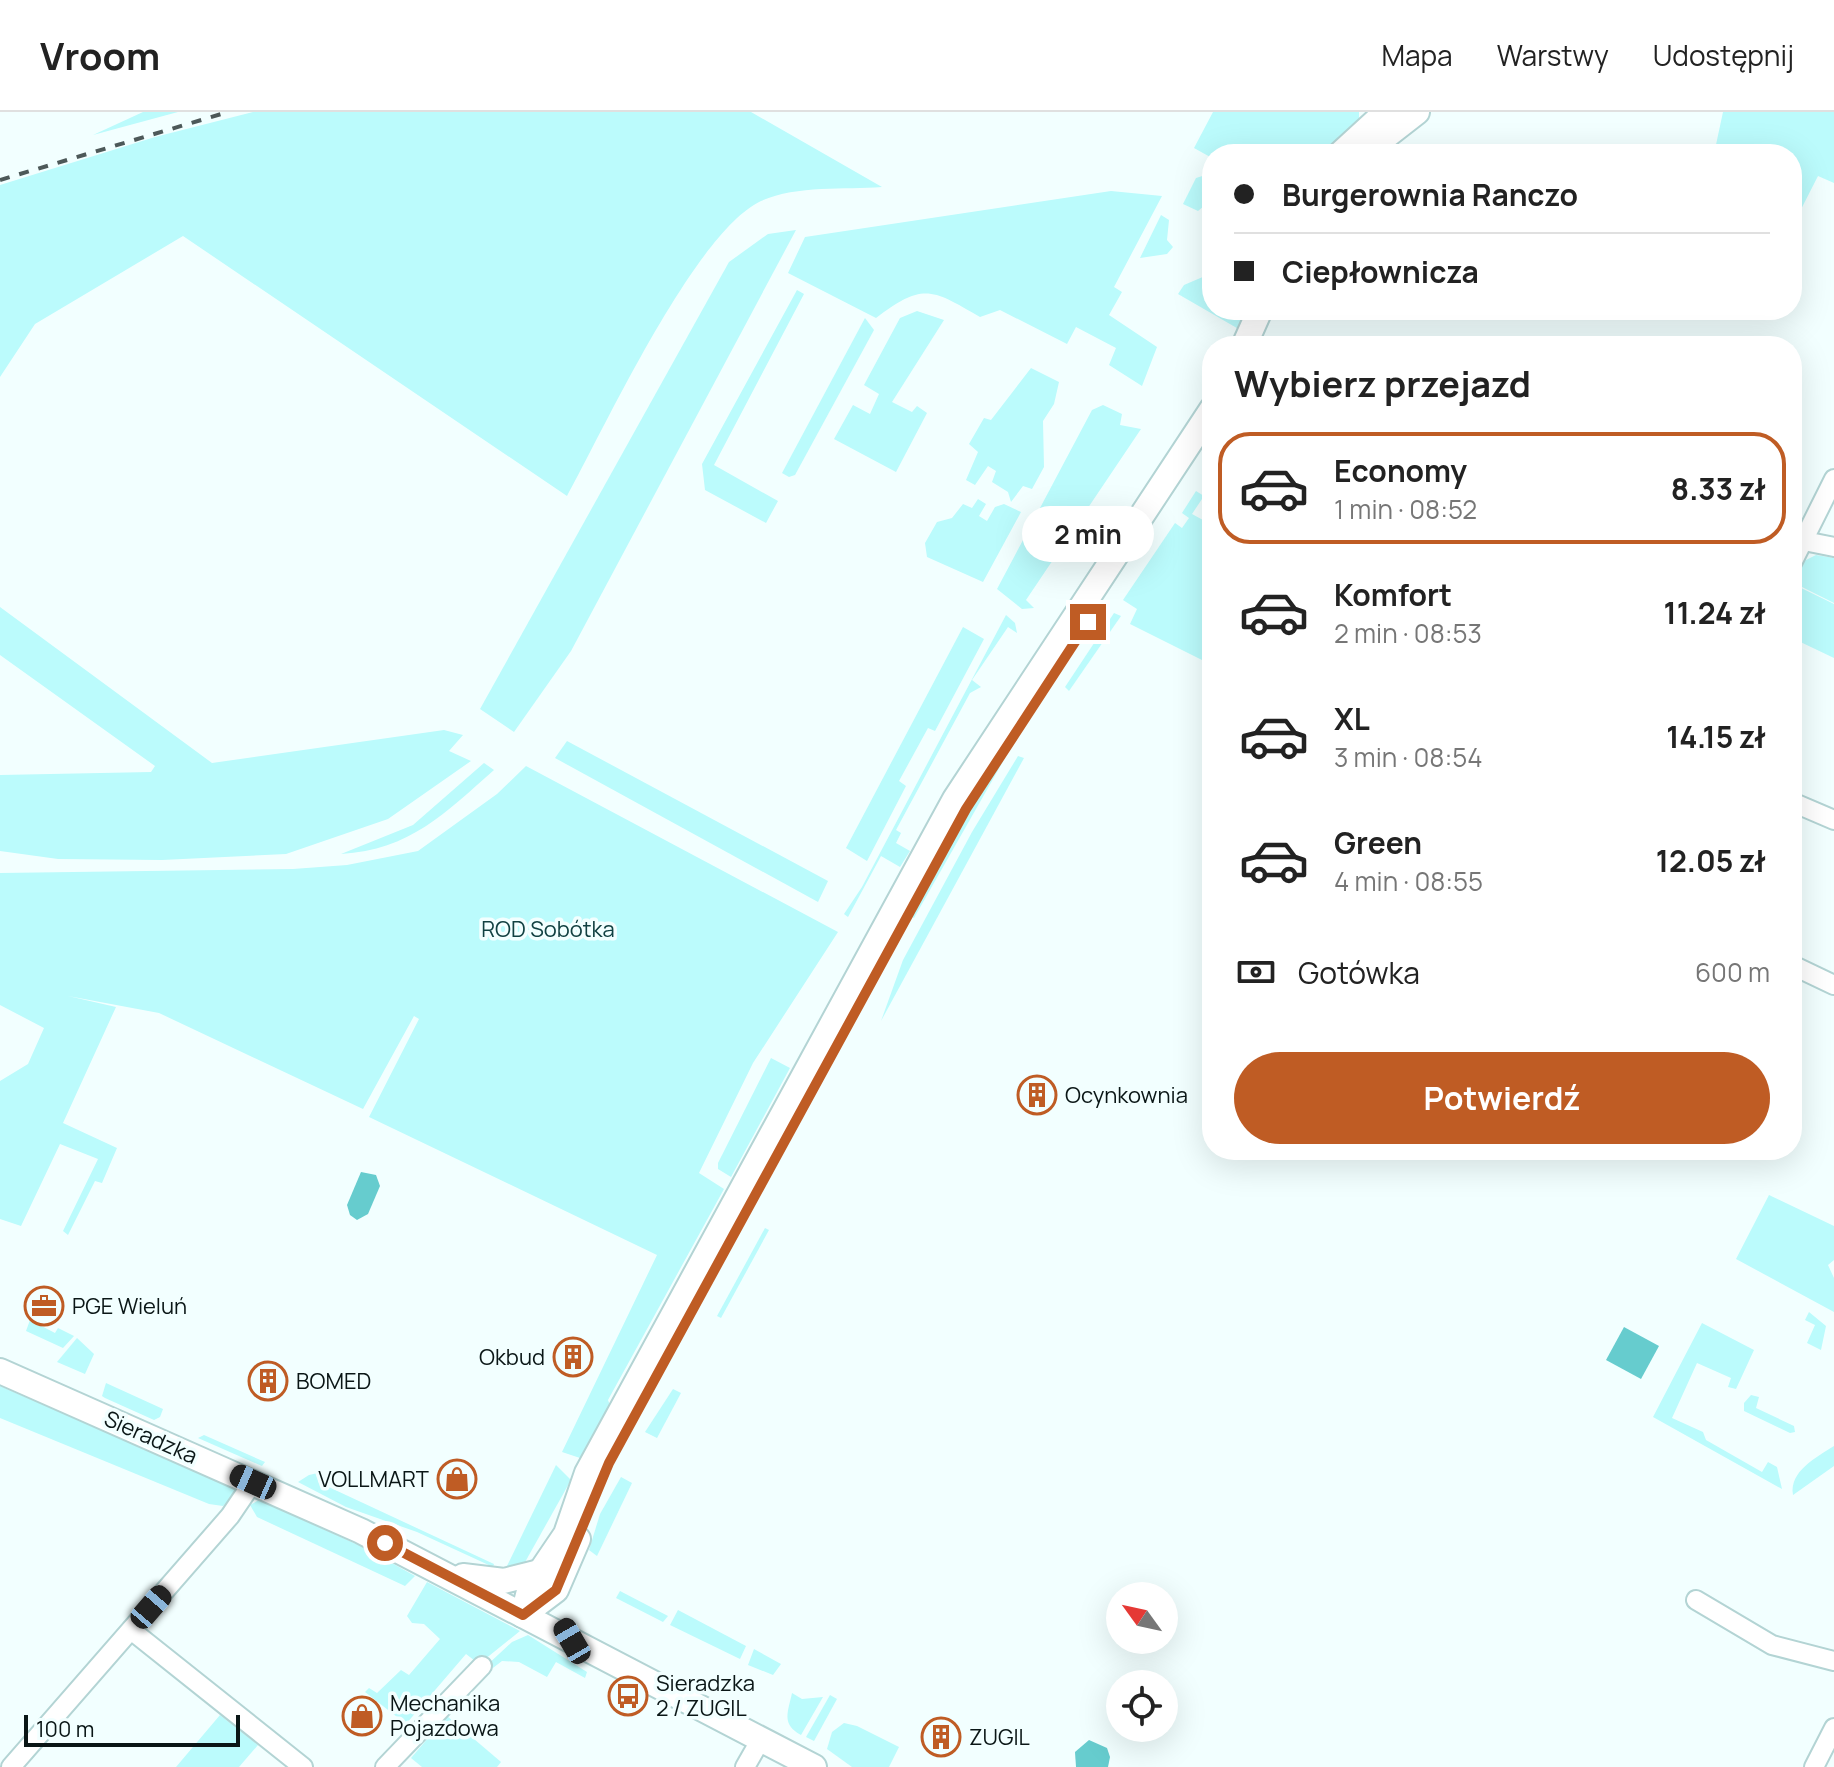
<!DOCTYPE html>
<html lang="pl">
<head>
<meta charset="utf-8">
<style>
	body { margin:0; font-family:Manrope,sans-serif; background:#f2f2f2; color:#222; height:100vh; display:flex; flex-direction:column; font-size:30px; white-space:nowrap }
	* { box-sizing:border-box; margin:0 }
	p { font-size:26px; color:#767676 }
	.icon { flex:none; width:44px; height:44px; fill:none; stroke:currentColor; stroke-width:2; stroke-linecap:round; stroke-linejoin:round }
	.map { position:relative; flex:1; overflow:hidden }
	.side { position:absolute; left:1202px; top:224px; width:600px; height:824px; display:flex; flex-direction:column; background:#fff; border-radius:32px; box-shadow:0 8px 32px #0002 }
	.side>* { flex:none }
	.hud { position:absolute; left:1202px; top:32px; width:600px; height:176px; border-radius:32px; box-shadow:0 8px 32px #0002; display:grid; align-content:center; height:176px; padding:0 32px; background:#fff }
	.needle { width:52px; rotate:303deg }
	.tools { position:absolute; left:1106px; top:1470px; display:grid; gap:16px }
	.tools a { display:grid; place-items:center; width:72px; height:72px; border-radius:50%; background:#fff; box-shadow:0 8px 32px #0002; font-size:40px }
	.scale { position:absolute; left:24px; bottom:20px; width:216px; box-sizing:border-box; padding-left:8px; border:4px solid #0a1616; border-top:0; font-size:22px; line-height:28px; white-space:nowrap; color:#0a1616; -webkit-text-stroke:6px #f2ffff; paint-order:stroke }
	.end { position:absolute; width:36px; height:36px; margin:-18px; border:10px solid #bf5c24; background:#fff; box-shadow:0 0 0 4px #fff }
	.from { border-radius:50% }
	.bubble { position:absolute; height:56px; border-radius:28px; background:#fff; box-shadow:0 8px 32px #0002; font-size:26px; font-weight:700; line-height:56px; text-align:center }
	.car { position:absolute; width:24px; height:48px; margin:-24px -12px; border-radius:10px; box-shadow:0 0 6px 2px #0007; background:linear-gradient(#222 24%,#8ab4d8 0 40%,#222 0 76%,#8ab4d8 0 86%,#222 0) }
	.hud b { display:flex; align-items:center; gap:28px; height:76px; font-size:30px }
	.hud b+b { border-top:2px solid #e0e0e0 }
	.hud i { width:20px; height:20px; background:#222 }
	ul { padding:0; list-style:none }
	li { display:flex; align-items:center; gap:24px; height:112px; margin:0 16px 12px; padding:0 16px; border:4px solid transparent; border-radius:32px }
	li div { flex:1 }
	li b { display:block; font-size:30px }
	li em { font-style:normal; font-weight:700 }
	li.current { border-color:#bf5c24 }
	li>.icon { width:72px; height:72px; stroke-width:1.5 }
	h2 { padding:0 32px; font-size:36px; line-height:96px }
	.pay { display:flex; align-items:center; gap:20px; height:88px; padding:0 32px; font-size:30px }
	.pay p { margin-inline-start:auto }
	.primary-button { display:flex; gap:16px; margin-top:auto; padding:16px 32px }
	.primary-button a { flex:1; height:92px; border-radius:48px; background:#bf5c24; color:#fff; font-size:32px; font-weight:700; line-height:92px; text-align:center }
	header { display:flex; align-items:center; gap:48px; box-sizing:border-box; height:112px; padding:0 40px; background:#fff; border-bottom:2px solid #e0e0e0 }
	header strong { font-size:38px }
	nav { display:flex; gap:44px; margin-inline-start:auto; font-size:28px }
	.map>svg:first-child { display:block }
	.green { fill:#bbfbfc }
	.water { fill:#66ccce }
	.lines { fill:none; stroke-linecap:round; stroke-linejoin:round }
	.minor-casing { stroke:#b3d4d4; stroke-width:22 }
	.major-casing { stroke:#b3d4d4; stroke-width:28 }
	.minor { stroke:#fff; stroke-width:18 }
	.major { stroke:#fff; stroke-width:24 }
	.rail { stroke:#4d5959; stroke-width:4; stroke-dasharray:10 10; stroke-linecap:butt }
	.route { stroke:#bf5c24; stroke-width:10 }
	.labels { text-anchor:middle; stroke-width:7; stroke-linejoin:round; paint-order:stroke }
	.park-label { font-size:22px; fill:#114142; stroke:#f2ffff }
	.poi-label { font-size:22px; fill:#0a1616; stroke:#f2ffff; text-anchor:start }
	.street-label { font-size:22px; fill:#0a1616; stroke:#f2ffff }
</style>
</head>
<body>
<header>
<strong>Vroom</strong>
<nav><a>Mapa</a><a>Warstwy</a><a>Udostępnij</a></nav>
</header>
<div class="map">
<svg width="1834" height="1655" viewBox="0 0 1834 1655">
	<rect width="100%" height="100%" fill="#f2ffff"/>
	<g class="green">
		<path d="M 143,0 L 178,0 L 93,23 Z"/>
		<path d="M 253,0 L 751,0 L 882,75 C 845,78 796,73 761,89 C 695,120 605,315 567,384 L 183,124 L 35,212 L 0,265 L 0,73 L 155,25 Z"/>
		<path d="M 1213,0 L 1359,0 L 1359,9 L 1334,42 L 1212,42 L 1212,46 L 1194,36 Z"/>
		<path d="M 1723,0 L 1834,0 L 1834,71 L 1818,64 L 1792,115 L 1792,42 L 1714,42 Z"/>
		<path d="M 1212,61 L 1210,89 L 1198,99 L 1183,92 L 1196,66 Z"/>
		<path d="M 1111,79 L 1162,84 L 1114,175 L 1122,180 L 1109,203 L 1157,235 L 1142,274 L 1109,253 L 1116,236 L 1076,215 L 1067,232 L 1000,198 L 980,205 C 932,177 923,170 876,206 L 788,161 L 805,125 Z"/>
		<path d="M 1161,103 L 1169,108 L 1167,128 L 1173,135 L 1167,142 L 1140,146 Z"/>
		<path d="M 796,118 L 571,539 L 514,620 L 480,597 L 729,150 L 768,122 Z"/>
		<path d="M 1212,161 L 1212,198 L 1254,198 L 1242,219 L 1178,182 L 1184,173 Z"/>
		<path d="M 797,178 L 804,182 L 714,353 L 778,389 L 766,411 L 705,378 L 702,352 Z"/>
		<path d="M 917,199 L 944,208 L 892,290 L 912,300 L 917,294 L 927,301 L 896,360 L 834,327 L 853,293 L 870,302 L 879,282 L 864,273 L 900,206 Z"/>
		<path d="M 865,206 L 874,218 L 795,363 L 789,365 L 782,361 Z"/>
		<path d="M 1031,256 L 1059,270 L 1054,292 L 1043,309 L 1044,355 L 1032,377 L 1023,374 L 1011,390 L 1008,380 L 992,370 L 996,359 L 988,354 L 975,373 L 966,368 L 978,340 L 969,332 L 984,306 L 991,308 Z"/>
		<path d="M 1103,293 L 1122,302 L 1120,313 L 1141,317 L 1026,488 L 1034,496 L 1022,497 L 997,477 L 1092,298 Z"/>
		<path d="M 1196,379 L 1204,384 L 1192,402 L 1212,413 L 1212,553 L 1130,512 L 1137,497 L 1123,488 L 1175,411 L 1182,416 L 1189,406 L 1182,401 Z"/>
		<path d="M 978,387 L 986,392 L 979,404 L 987,409 L 995,395 L 1004,392 L 1021,400 L 983,470 L 927,445 L 925,431 L 937,410 L 952,406 L 963,392 L 972,396 Z"/>
		<path d="M 1816,443 L 1834,446 L 1834,491 L 1796,472 L 1799,466 L 1794,463 L 1800,451 Z"/>
		<path d="M 1795,473 L 1834,492 L 1834,546 L 1792,526 Z"/>
		<path d="M 0,495 L 212,651 L 444,618 L 463,623 L 449,639 L 471,649 L 388,707 L 286,742 L 162,748 L 58,747 L 0,739 L 0,663 L 151,660 L 155,654 L 0,543 Z"/>
		<path d="M 1114,501 L 1121,504 L 1069,579 L 1065,575 Z"/>
		<path d="M 1006,503 L 1015,511 L 1017,521 L 1008,515 L 972,568 L 981,575 L 970,581 L 896,718 L 901,721 L 896,731 L 910,739 L 900,755 L 881,744 L 848,805 L 844,802 L 862,775 Z"/>
		<path d="M 963,515 L 984,527 L 935,619 L 928,616 L 899,669 L 906,674 L 867,749 L 846,736 Z"/>
		<path d="M 567,629 L 828,769 L 818,790 L 555,646 Z"/>
		<path d="M 1018,644 L 1024,646 L 881,909 L 903,848 L 972,720 Z"/>
		<path d="M 1005,646 L 914,806 L 912,805 L 979,683 Z"/>
		<path d="M 484,651 L 494,658 C 445,701 410,738 341,742 L 413,713 Z"/>
		<path d="M 526,654 L 838,820 L 753,951 L 699,1061 L 724,1077 L 608,1288 L 611,1296 L 583,1347 L 562,1340 L 657,1143 L 369,1005 L 419,907 L 414,904 L 363,997 L 159,901 L 68,884 L 116,895 L 63,1011 L 117,1036 L 102,1071 L 95,1069 L 68,1123 L 63,1119 L 98,1047 L 60,1032 L 21,1114 L 0,1107 L 0,969 L 28,952 L 44,916 L 0,893 L 0,761 L 293,757 L 347,753 L 418,739 L 497,682 Z"/>
		<path d="M 771,946 L 790,956 L 731,1065 L 718,1057 L 718,1051 Z"/>
		<path d="M 1769,1083 L 1834,1114 L 1834,1148 L 1828,1153 L 1834,1166 L 1834,1200 L 1736,1147 Z"/>
		<path d="M 765,1116 L 769,1118 L 721,1206 L 717,1204 Z"/>
		<path d="M 1809,1200 L 1826,1214 L 1821,1238 L 1807,1231 L 1815,1213 L 1805,1208 Z"/>
		<path d="M 30,1208 L 55,1221 L 58,1216 L 74,1224 L 63,1236 L 26,1219 Z"/>
		<path d="M 1702,1211 L 1754,1238 L 1736,1277 L 1728,1275 L 1731,1266 L 1697,1251 L 1672,1306 L 1703,1320 L 1706,1328 L 1762,1360 L 1768,1350 L 1777,1355 L 1782,1377 L 1653,1305 Z"/>
		<path d="M 77,1226 L 94,1242 L 85,1262 L 57,1250 Z"/>
		<path d="M 106,1271 L 163,1297 L 160,1305 L 154,1308 L 105,1286 L 102,1284 Z"/>
		<path d="M 0,1274 L 237,1377 L 237,1381 L 223,1394 L 209,1392 L 0,1306 Z"/>
		<path d="M 673,1277 L 681,1281 L 657,1326 L 645,1320 Z"/>
		<path d="M 1751,1283 L 1759,1285 L 1756,1296 L 1794,1314 L 1795,1320 L 1790,1321 L 1744,1299 L 1744,1291 Z"/>
		<path d="M 204,1323 L 265,1350 L 262,1354 L 198,1326 Z"/>
		<path d="M 1834,1334 L 1834,1354 L 1793,1383 C 1789,1359 1817,1345 1834,1334 Z"/>
		<path d="M 556,1353 L 571,1368 L 524,1452 L 506,1456 Z"/>
		<path d="M 322,1360 L 318,1370 L 494,1452 L 493,1455 L 417,1420 L 346,1395 L 298,1370 L 309,1363 Z"/>
		<path d="M 621,1365 L 632,1371 L 597,1444 L 589,1438 L 600,1402 Z"/>
		<path d="M 259,1388 L 365,1436 L 415,1464 L 405,1474 L 257,1405 L 250,1393 Z"/>
		<path d="M 427,1470 L 520,1519 L 479,1552 L 466,1542 L 406,1612 L 365,1580 L 369,1576 L 377,1581 L 401,1558 L 409,1563 L 440,1527 L 424,1512 L 412,1511 L 407,1504 Z"/>
		<path d="M 620,1479 L 668,1504 L 663,1510 L 616,1486 Z"/>
		<path d="M 678,1498 L 746,1534 L 740,1547 L 670,1513 Z"/>
		<path d="M 528,1523 L 587,1560 L 585,1566 L 556,1550 L 547,1565 L 519,1550 L 502,1549 L 489,1559 L 485,1555 L 512,1530 Z"/>
		<path d="M 754,1537 L 781,1552 L 773,1563 L 748,1553 Z"/>
		<path d="M 792,1581 L 802,1587 L 823,1585 L 801,1623 C 781,1612 788,1600 792,1581 Z"/>
		<path d="M 830,1583 L 837,1587 L 814,1629 L 806,1625 Z"/>
		<path d="M 220,1603 L 258,1633 L 239,1655 L 176,1655 Z"/>
		<path d="M 447,1604 L 501,1650 L 497,1655 L 422,1655 L 411,1646 Z"/>
		<path d="M 844,1611 L 857,1614 L 899,1635 L 889,1655 L 852,1655 L 827,1637 L 832,1620 Z"/>
	</g>
	<g class="water">
		<path d="M 361,1060 L 376,1063 L 380,1074 L 368,1102 L 357,1108 L 350,1103 L 347,1093 Z"/>
		<path d="M 1624,1215 L 1659,1234 L 1641,1267 L 1606,1248 Z"/>
		<path d="M 1089,1628 L 1107,1636 L 1110,1645 L 1108,1655 L 1076,1655 L 1075,1640 Z"/>
	</g>
	<g class="lines">
		<defs>
			<g id="minor">
				<path d="M 1794,427 L 1834,435"/>
				<path d="M 1792,451 L 1834,367"/>
				<path d="M 1792,690 L 1834,708"/>
				<path d="M 1792,853 L 1834,873"/>
				<path d="M 1696,1488 L 1772,1533 L 1834,1549"/>
				<path d="M 131,1518 L 303,1655"/>
				<path d="M 11,1655 L 230,1404 L 253,1370"/>
				<path d="M 385,1655 L 482,1554"/>
				<path d="M 745,1655 L 761,1627"/>
				<path d="M 1814,1655 L 1834,1616"/>
			</g>
			<g id="major">
				<path d="M 1340,42 L 1386,0"/>
				<path d="M 1363,42 L 1417,0"/>
				<path d="M 1244,234 L 1260,198"/>
				<path d="M 0,1259 L 361,1419 L 814,1655"/>
				<path d="M 463,1464 L 504,1469 L 539,1460"/>
				<path d="M 523,1503 L 530,1475 L 566,1422 L 587,1361 L 955,687 L 1212,297"/>
				<path d="M 523,1503 L 556,1478 L 578,1427"/>
			</g>
		</defs>
		<use href="#minor" class="minor-casing"/>
		<use href="#major" class="major-casing"/>
		<use href="#minor" class="minor"/>
		<use href="#major" class="major"/>
		<path class="rail" d="M 0,68 L 228,0"/>
	</g>
	<g class="lines">
		<path class="route" d="M 385,1431 L 523,1503 L 556,1478 L 609,1351 L 966,697 L 1088,510"/>
	</g>
	<defs>
		<symbol id="building-ring" viewBox="-11 -11 22 22"><circle r="9.5" fill="#f2ffff" stroke="#bf5c24" stroke-width="1.5"/><path d="M-4-6H4V6H1V3H-1V6H-4ZM-2.5-4.3h1.7v1.8h-1.7ZM.8-4.3h1.7v1.8H.8ZM-2.5-1h1.7V.8h-1.7ZM.8-1h1.7V.8H.8Z" fill="#bf5c24"/></symbol>
		<symbol id="office-ring" viewBox="-11 -11 22 22"><circle r="9.5" fill="#f2ffff" stroke="#bf5c24" stroke-width="1.5"/><path d="M-6-3h4V-5.5h4V-3h4V5H-6ZM-1-4.5V-3h2v-1.5ZM-6 0V1H6V0Z" fill="#bf5c24"/></symbol>
		<symbol id="shop-ring" viewBox="-11 -11 22 22"><circle r="9.5" fill="#f2ffff" stroke="#bf5c24" stroke-width="1.5"/><path d="M-5-2.5h2.3a2.7 3.5 0 0 1 5.4 0H5L5.5 6h-11ZM-1.5-2.5h3a1.5 2.3 0 0 0-3 0Z" fill="#bf5c24"/></symbol>
		<symbol id="bus-ring" viewBox="-11 -11 22 22"><circle r="9.5" fill="#f2ffff" stroke="#bf5c24" stroke-width="1.5"/><path d="M-5-6H5V4H4V6H2V4H-2V6H-4V4H-5ZM-3.5-4V0h7V-4ZM-3.5 1.2v1.5H-2V1.2ZM2 1.2v1.5H3.5V1.2Z" fill="#bf5c24"/></symbol>
	</defs>
	<g fill-rule="evenodd">
		<use href="#building-ring" x="1015" y="961" width="44" height="44"/>
		<use href="#office-ring" x="22" y="1172" width="44" height="44"/>
		<use href="#building-ring" x="551" y="1223" width="44" height="44"/>
		<use href="#building-ring" x="246" y="1247" width="44" height="44"/>
		<use href="#shop-ring" x="435" y="1345" width="44" height="44"/>
		<use href="#bus-ring" x="606" y="1562" width="44" height="44"/>
		<use href="#shop-ring" x="340" y="1582" width="44" height="44"/>
		<use href="#building-ring" x="919" y="1603" width="44" height="44"/>
	</g>
	<g class="labels">
		<g class="park-label">
			<text x="548" y="825">ROD Sobótka</text>
		</g>
		<g class="poi-label">
			<text x="1065" y="991">Ocynkownia</text>
			<text x="72" y="1202">PGE Wieluń</text>
			<text x="545" y="1253" text-anchor="end">Okbud</text>
			<text x="296" y="1277">BOMED</text>
			<text x="429" y="1375" text-anchor="end">VOLLMART</text>
			<text x="656" y="1579">Sieradzka<tspan x="656" dy="25">2 / ZUGIL</tspan></text>
			<text x="390" y="1599">Mechanika<tspan x="390" dy="25">Pojazdowa</tspan></text>
			<text x="969" y="1633">ZUGIL</text>
		</g>
		<g class="street-label">
			<text transform="translate(151 1325) rotate(24)" y="8">Sieradzka</text>
		</g>
	</g>
</svg>
<div class="tools">
<a><svg class="needle" viewBox="-14 -14 28 28"><path d="M0-13l5 13h-10z" fill="#e53935"/><path d="M0 13l5-13h-10z" fill="#767676"/></svg></a>
<a><svg class="icon" aria-label="locate" viewBox="0 0 24 24"><circle cx="12" cy="12" r="6"/><path d="M12 2v4M12 18v4M2 12h4M18 12h4"/></svg></a>
</div>
<div class="scale">100 m</div>
<i class="end from" style="left:385px;top:1431px"></i>
<i class="end" style="left:1088px;top:510px"></i>
<div class="bubble" style="left:1022px;top:394px;width:132px">2 min</div>
<i class="car" style="left:253px;top:1370px;rotate:294deg"></i>
<i class="car" style="left:151px;top:1495px;rotate:41deg"></i>
<i class="car" style="left:572px;top:1529px;rotate:330deg"></i>
<div class="hud">
<b><i class="from"></i>Burgerownia Ranczo</b>
<b><i></i>Ciepłownicza</b>
</div>
<section class="side">
<h2>Wybierz przejazd</h2>
<ul>
<li class="current"><svg class="icon" aria-label="car" viewBox="0 0 24 24"><path d="M5 17H2v-5l4-1 3-4h7l3 4 3 1v5h-3M9 17h6M6 11h13"/><circle cx="7" cy="17" r="2"/><circle cx="17" cy="17" r="2"/></svg><div><b>Economy</b><p>1 min · 08:52</p></div><em>8.33 zł</em></li>
<li><svg class="icon" aria-label="car" viewBox="0 0 24 24"><path d="M5 17H2v-5l4-1 3-4h7l3 4 3 1v5h-3M9 17h6M6 11h13"/><circle cx="7" cy="17" r="2"/><circle cx="17" cy="17" r="2"/></svg><div><b>Komfort</b><p>2 min · 08:53</p></div><em>11.24 zł</em></li>
<li><svg class="icon" aria-label="car" viewBox="0 0 24 24"><path d="M5 17H2v-5l4-1 3-4h7l3 4 3 1v5h-3M9 17h6M6 11h13"/><circle cx="7" cy="17" r="2"/><circle cx="17" cy="17" r="2"/></svg><div><b>XL</b><p>3 min · 08:54</p></div><em>14.15 zł</em></li>
<li><svg class="icon" aria-label="car" viewBox="0 0 24 24"><path d="M5 17H2v-5l4-1 3-4h7l3 4 3 1v5h-3M9 17h6M6 11h13"/><circle cx="7" cy="17" r="2"/><circle cx="17" cy="17" r="2"/></svg><div><b>Green</b><p>4 min · 08:55</p></div><em>12.05 zł</em></li>
</ul>
<div class="pay"><svg class="icon" aria-label="cash" viewBox="0 0 24 24"><path d="M3 7h18v10H3z"/><circle cx="12" cy="12" r="2"/></svg>Gotówka<p>600 m</p></div>
<div class="primary-button"><a>Potwierdź</a></div>
</section>
</div>
</body>
</html>
